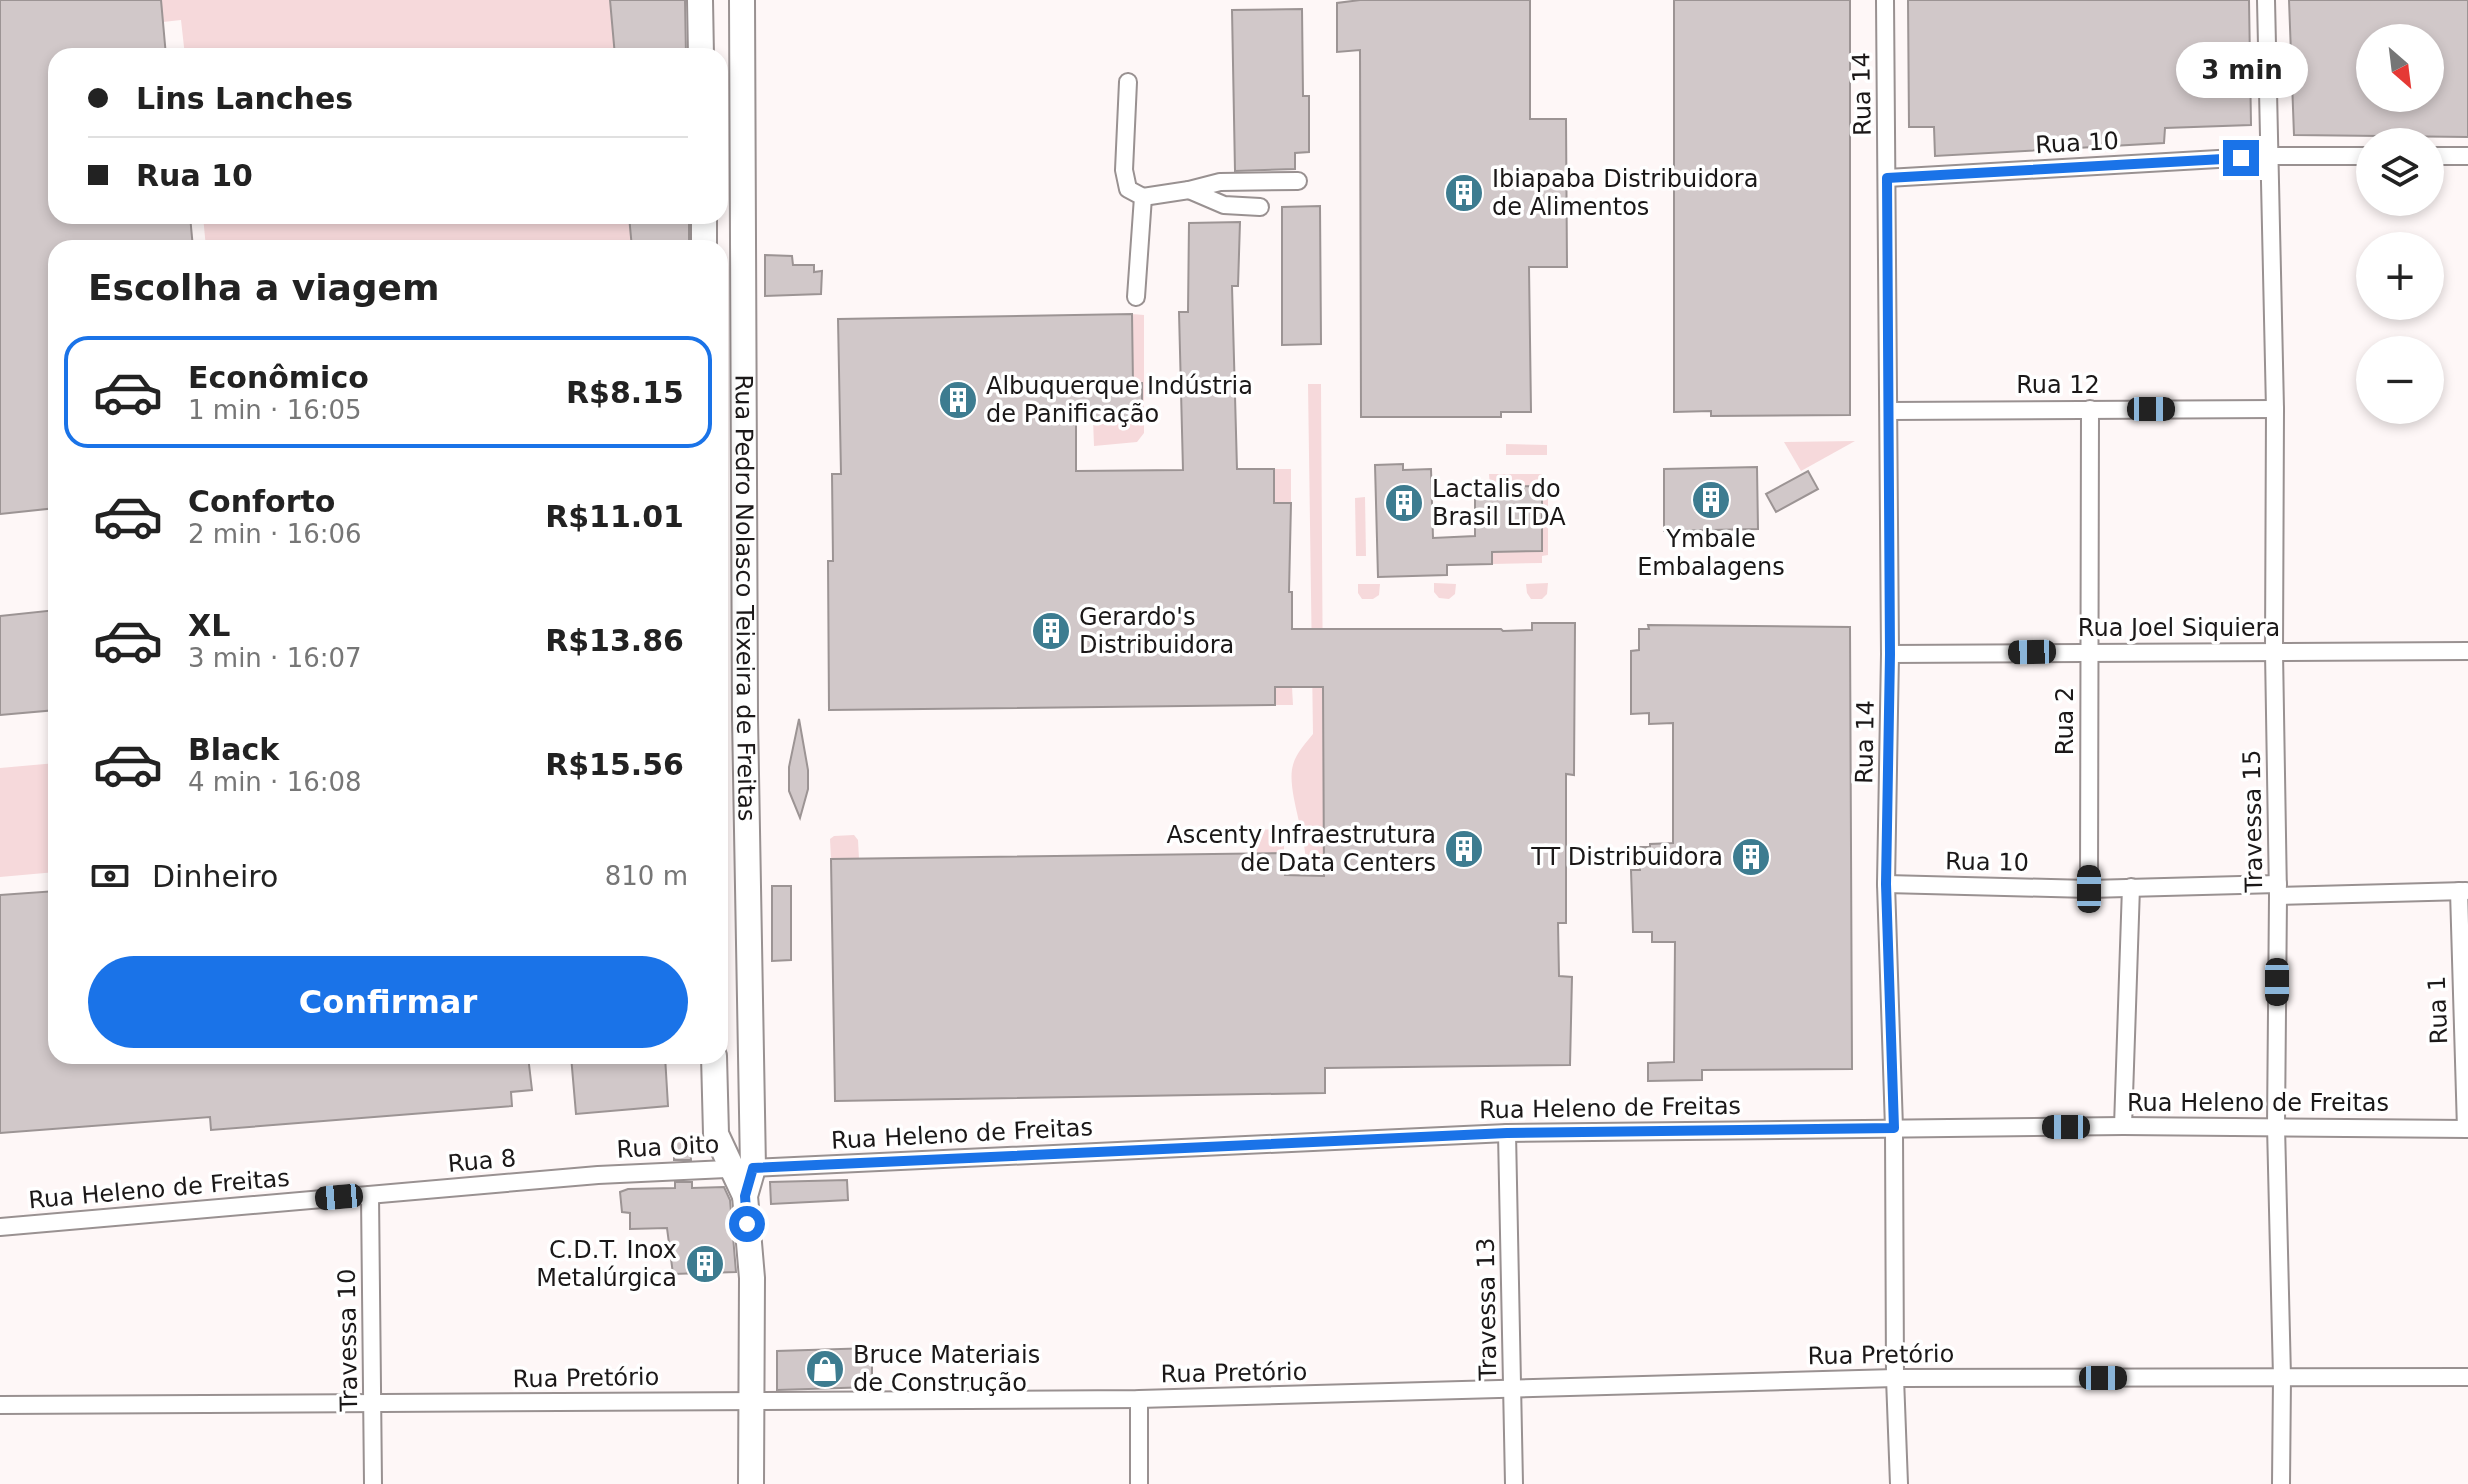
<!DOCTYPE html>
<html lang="pt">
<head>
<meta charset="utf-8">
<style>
	body { margin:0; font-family:"DejaVu Sans",sans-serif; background:#f6f6f6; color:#222; height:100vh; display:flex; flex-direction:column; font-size:30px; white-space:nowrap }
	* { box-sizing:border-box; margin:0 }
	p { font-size:26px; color:#767676 }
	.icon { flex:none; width:44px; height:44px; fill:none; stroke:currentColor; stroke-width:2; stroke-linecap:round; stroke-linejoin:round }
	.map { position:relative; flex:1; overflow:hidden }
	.drawer { position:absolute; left:48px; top:240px; width:680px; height:824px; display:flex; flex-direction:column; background:#fff; border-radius:24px; box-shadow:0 4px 12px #0003 }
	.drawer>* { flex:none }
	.banner { position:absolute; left:48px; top:48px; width:680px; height:176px; border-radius:24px; box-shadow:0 4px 12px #0003; display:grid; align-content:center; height:176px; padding:0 40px; background:#fff }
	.needle { width:52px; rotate:152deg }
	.buttons { position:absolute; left:2356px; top:24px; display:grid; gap:16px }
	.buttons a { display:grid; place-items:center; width:88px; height:88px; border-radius:50%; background:#fff; box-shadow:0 4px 12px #0003; font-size:40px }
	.end { position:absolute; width:36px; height:36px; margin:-18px; border:10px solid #1a73e8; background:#fff; box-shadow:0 0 0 4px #fff }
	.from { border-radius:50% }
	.bubble { position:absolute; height:56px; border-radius:28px; background:#fff; box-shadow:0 4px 12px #0003; font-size:26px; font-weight:700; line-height:56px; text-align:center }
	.car { position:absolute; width:24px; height:48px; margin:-24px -12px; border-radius:10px; box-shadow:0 0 6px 2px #0007; background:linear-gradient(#222 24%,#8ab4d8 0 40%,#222 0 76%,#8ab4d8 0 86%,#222 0) }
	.banner b { display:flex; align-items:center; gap:28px; height:76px; font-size:30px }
	.banner b+b { border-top:2px solid #e0e0e0 }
	.banner i { width:20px; height:20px; background:#222 }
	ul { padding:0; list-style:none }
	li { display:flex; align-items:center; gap:24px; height:112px; margin:0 16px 12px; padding:0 24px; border:4px solid transparent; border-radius:24px }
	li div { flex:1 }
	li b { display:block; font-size:30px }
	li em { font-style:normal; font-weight:700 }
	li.selected { border-color:#1a73e8 }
	li>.icon { width:72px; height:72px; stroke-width:1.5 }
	h2 { padding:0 40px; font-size:36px; line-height:96px }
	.pay { display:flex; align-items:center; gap:20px; height:88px; padding:0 40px; font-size:30px }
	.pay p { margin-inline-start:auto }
	.button { display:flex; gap:16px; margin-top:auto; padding:16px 40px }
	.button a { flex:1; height:92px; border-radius:48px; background:#1a73e8; color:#fff; font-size:32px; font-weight:700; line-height:92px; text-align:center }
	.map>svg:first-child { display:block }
	.green { fill:#f6d9db }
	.building { fill:#d1c8c9; stroke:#9c9494; stroke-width:2; fill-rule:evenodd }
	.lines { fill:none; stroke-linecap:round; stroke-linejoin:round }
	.street-casing { stroke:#999191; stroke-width:20 }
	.secondary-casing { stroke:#999191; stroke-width:28 }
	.street { stroke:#fff; stroke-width:16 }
	.secondary { stroke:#fff; stroke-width:24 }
	.route { stroke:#1a73e8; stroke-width:10 }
	.labels { text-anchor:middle; stroke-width:7; stroke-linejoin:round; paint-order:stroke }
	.street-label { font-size:24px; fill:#1b1818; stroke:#fff }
	.poi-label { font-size:24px; fill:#1b1818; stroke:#fff; text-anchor:start }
</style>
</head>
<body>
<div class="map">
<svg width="2468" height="1484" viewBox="0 0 2468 1484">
	<rect width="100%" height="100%" fill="#fef7f7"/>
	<g class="green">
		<path d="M 161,0 L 610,0 L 615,56 L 185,56 L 181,20 L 163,22 Z"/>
		<path d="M 203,216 L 629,216 L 632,248 L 206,248 Z"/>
		<path d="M 1132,314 L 1144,315 L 1144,433 L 1137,442 L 1094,446 L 1093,419 L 1142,419 L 1141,383 L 1088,384 Z"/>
		<path d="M 1308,384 L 1321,384 L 1324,863 L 1306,864 C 1306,835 1286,788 1293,765 C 1296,753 1306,743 1313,734 Z"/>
		<path d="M 1855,441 L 1801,471 L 1784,442 Z"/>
		<path d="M 1506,444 L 1547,445 L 1547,455 L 1506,455 Z"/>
		<rect x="1274" y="469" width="17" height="34"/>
		<path d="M 1489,474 L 1542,474 L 1542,481 L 1548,481 L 1548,555 L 1542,556 L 1542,563 L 1492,564 L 1492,552 L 1542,551 L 1542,487 L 1490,487 Z"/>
		<path d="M 1365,497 L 1366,556 L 1356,556 L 1355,498 Z"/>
		<path d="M 1434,583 L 1456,584 L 1455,594 L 1449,599 L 1439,598 L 1434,592 Z"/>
		<path d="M 1548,583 L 1547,594 L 1542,599 L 1531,599 L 1527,593 L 1526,584 Z"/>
		<path d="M 1358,584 L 1380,584 L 1379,595 L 1373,599 L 1362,599 L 1358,593 Z"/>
		<path d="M 1275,687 L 1292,687 L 1293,705 L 1275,705 Z"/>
		<path d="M 56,763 L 56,872 L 0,877 L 0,768 Z"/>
		<path d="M 1281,829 L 1284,832 L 1284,853 L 1252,853 L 1252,833 L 1256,830 Z"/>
		<path d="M 854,835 L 858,840 L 859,859 L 831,859 L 830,839 L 834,836 Z"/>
	</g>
	<g class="building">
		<path d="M 0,0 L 161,0 L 166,56 L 56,56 L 56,216 L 190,216 L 193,248 L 56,248 L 56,508 L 0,514 Z"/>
		<path d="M 610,0 L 685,0 L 686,56 L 615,56 Z"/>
		<path d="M 1360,0 L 1530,0 L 1530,119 L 1566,119 L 1567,267 L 1529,267 L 1531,412 L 1501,412 L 1501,417 L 1361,417 L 1360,50 L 1337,52 L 1337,3 Z"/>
		<path d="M 1674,0 L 1850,0 L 1850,415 L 1711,416 L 1711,411 L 1674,412 Z"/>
		<path d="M 1908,0 L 2249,0 L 2251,125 L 2165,128 L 2164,143 L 1935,156 L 1934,127 L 1909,127 Z"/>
		<path d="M 2289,0 L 2468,0 L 2468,137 L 2294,135 ZM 2370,38 L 2430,38 L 2430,98 L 2370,98 Z"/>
		<path d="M 1302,9 L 1303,96 L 1309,96 L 1309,152 L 1295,153 L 1295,169 L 1235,171 L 1232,10 Z"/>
		<path d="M 1320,206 L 1321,344 L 1282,345 L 1282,207 Z"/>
		<path d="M 629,216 L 689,216 L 689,248 L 632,248 Z"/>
		<path d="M 1240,222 L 1238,286 L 1232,286 L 1237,469 L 1274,469 L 1274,503 L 1291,503 L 1289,592 L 1292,592 L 1292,629 L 1501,629 L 1503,631 L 1532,630 L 1532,623 L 1575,623 L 1574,775 L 1566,774 L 1566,923 L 1558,923 L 1559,976 L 1572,977 L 1570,1065 L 1325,1068 L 1325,1093 L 835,1101 L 831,859 L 1284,853 L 1285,875 L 1324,876 L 1323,687 L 1275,687 L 1275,705 L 829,710 L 828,561 L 833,561 L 832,474 L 841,474 L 838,319 L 1132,314 L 1133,384 L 1142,383 L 1142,419 L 1076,419 L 1076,471 L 1183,470 L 1179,312 L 1188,312 L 1189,223 Z"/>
		<path d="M 765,255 L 792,256 L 793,265 L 814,265 L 814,272 L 822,271 L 821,294 L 765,296 Z"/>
		<path d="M 1403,464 L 1403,470 L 1431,469 L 1433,538 L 1475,536 L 1475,487 L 1542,486 L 1542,551 L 1492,552 L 1492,564 L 1447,565 L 1447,575 L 1378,577 L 1375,465 Z"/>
		<path d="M 1757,467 L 1758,529 L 1664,531 L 1664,469 Z"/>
		<path d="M 1808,471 L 1818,489 L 1776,512 L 1766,494 Z"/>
		<path d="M 56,610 L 56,710 L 0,715 L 0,616 Z"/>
		<path d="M 1648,625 L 1850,627 L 1852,1069 L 1702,1070 L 1702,1080 L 1648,1081 L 1648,1063 L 1674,1062 L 1675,942 L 1652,942 L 1652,932 L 1633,932 L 1631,870 L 1640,870 L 1639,847 L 1650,847 L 1650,844 L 1673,843 L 1673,723 L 1649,724 L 1649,713 L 1631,714 L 1631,651 L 1639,650 L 1639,629 L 1649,629 Z"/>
		<path d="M 799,719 L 808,770 L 808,789 L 800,818 L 789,791 L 789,767 Z"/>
		<path d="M 772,886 L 791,886 L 791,960 L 772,961 Z"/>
		<path d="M 56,891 L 56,1056 L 528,1056 L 532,1090 L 511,1092 L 512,1106 L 211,1130 L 210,1117 L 0,1133 L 0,895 Z"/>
		<path d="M 571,1056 L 665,1056 L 668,1106 L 576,1114 Z"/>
		<path d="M 690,1139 L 691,1160 L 674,1160 L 674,1140 Z"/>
		<path d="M 847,1180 L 848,1200 L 771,1204 L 770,1182 Z"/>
		<path d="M 675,1182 L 692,1182 L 692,1188 L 724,1187 L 730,1200 L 736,1272 L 673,1274 L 667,1228 L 630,1229 L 630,1213 L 622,1212 L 620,1192 L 628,1189 L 675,1188 Z"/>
		<path d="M 872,1348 L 872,1387 L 777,1390 L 777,1351 Z"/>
	</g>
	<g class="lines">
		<defs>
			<g id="street">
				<path d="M 1885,0 L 1890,654 L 1886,884 L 1894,1128 L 1895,1378 L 1899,1484"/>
				<path d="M 2266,0 L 2275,409 L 2274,652 L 2278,896 L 2276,1126 L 2282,1377 L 2281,1484"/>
				<path d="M 1128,82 L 1124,170 L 1128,189 L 1143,197 L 1136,297"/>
				<path d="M 2430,156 L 2468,156"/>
				<path d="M 1887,178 L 2270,156 L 2370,156"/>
				<path d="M 1189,190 L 1224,205 L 1260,207"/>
				<path d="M 1143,197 L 1189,190 L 1220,182 L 1298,181"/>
				<path d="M 1889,411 L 2275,409"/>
				<path d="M 1890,654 L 2468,651"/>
				<path d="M 1886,884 L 2089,889 L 2278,884"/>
				<path d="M 2089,889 L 2090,409"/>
				<path d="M 2459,891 L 2466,1129"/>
				<path d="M 2278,896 L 2466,891"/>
				<path d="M 2123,1126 L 2131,887"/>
				<path d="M 1507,1133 L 1514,1484"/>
				<path d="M 370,1195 L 373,1484"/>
				<path d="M 0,1227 L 598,1175 L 1507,1133 L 2123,1126 L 2468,1129"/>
				<path d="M 1139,1399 L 1139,1484"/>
				<path d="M 0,1405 L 1139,1399 L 1895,1378 L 2468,1377"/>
			</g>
			<g id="secondary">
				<path d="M 700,0 L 701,56"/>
				<path id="s1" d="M 742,0 L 745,718 L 753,1168 L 745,1196 L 752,1278 L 751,1484"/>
				<path d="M 704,216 L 704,248"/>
				<path d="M 714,1056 L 716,1134 L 745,1196"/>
			</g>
		</defs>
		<use href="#street" class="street-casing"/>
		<use href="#secondary" class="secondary-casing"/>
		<use href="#street" class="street"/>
		<use href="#secondary" class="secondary"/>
	</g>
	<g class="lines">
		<path class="route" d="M 747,1224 L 745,1196 L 753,1168 L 1507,1133 L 1894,1128 L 1886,884 L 1890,654 L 1887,178 L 2241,158"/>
	</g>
	<defs>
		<symbol id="building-disc" viewBox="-11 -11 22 22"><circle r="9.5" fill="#3d7c90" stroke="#fff"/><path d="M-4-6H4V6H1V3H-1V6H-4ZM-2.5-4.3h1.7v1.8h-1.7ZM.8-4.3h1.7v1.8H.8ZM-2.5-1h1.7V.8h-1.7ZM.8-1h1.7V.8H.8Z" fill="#fff"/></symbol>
		<symbol id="shop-disc" viewBox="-11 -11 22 22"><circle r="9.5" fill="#3d7c90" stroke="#fff"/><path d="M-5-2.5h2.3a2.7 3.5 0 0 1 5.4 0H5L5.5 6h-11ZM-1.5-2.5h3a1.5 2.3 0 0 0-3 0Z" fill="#fff"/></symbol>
	</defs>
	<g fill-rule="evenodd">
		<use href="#building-disc" x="1442" y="171" width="44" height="44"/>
		<use href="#building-disc" x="936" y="378" width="44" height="44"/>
		<use href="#building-disc" x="1689" y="478" width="44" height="44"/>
		<use href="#building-disc" x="1382" y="481" width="44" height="44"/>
		<use href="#building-disc" x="1029" y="609" width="44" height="44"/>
		<use href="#building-disc" x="1442" y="827" width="44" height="44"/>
		<use href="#building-disc" x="1729" y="835" width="44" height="44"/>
		<use href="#building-disc" x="683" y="1242" width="44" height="44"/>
		<use href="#shop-disc" x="803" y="1347" width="44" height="44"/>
	</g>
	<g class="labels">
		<g class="street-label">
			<text transform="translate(1862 94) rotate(-91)" y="8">Rua 14</text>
			<text transform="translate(2077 143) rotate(-3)" y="8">Rua 10</text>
			<text x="2058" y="393">Rua 12</text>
			<text dy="8" stroke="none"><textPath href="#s1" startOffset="598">Rua Pedro Nolasco Teixeira de Freitas</textPath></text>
			<text x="2179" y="636">Rua Joel Siquiera</text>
			<text transform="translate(2065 721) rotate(-90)" y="8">Rua 2</text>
			<text transform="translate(1865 742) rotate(-89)" y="8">Rua 14</text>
			<text transform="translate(2253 821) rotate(-91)" y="8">Travessa 15</text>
			<text transform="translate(1987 862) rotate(1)" y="8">Rua 10</text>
			<text transform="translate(2438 1010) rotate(-92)" y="8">Rua 1</text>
			<text x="2258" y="1111">Rua Heleno de Freitas</text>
			<text transform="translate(1610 1108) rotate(-1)" y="8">Rua Heleno de Freitas</text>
			<text transform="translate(962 1134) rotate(-3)" y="8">Rua Heleno de Freitas</text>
			<text transform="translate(668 1147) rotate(-3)" y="8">Rua Oito</text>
			<text transform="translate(482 1161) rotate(-5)" y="8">Rua 8</text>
			<text transform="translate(159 1189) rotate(-5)" y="8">Rua Heleno de Freitas</text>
			<text transform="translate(1487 1309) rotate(-91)" y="8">Travessa 13</text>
			<text transform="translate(348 1340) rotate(-91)" y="8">Travessa 10</text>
			<text transform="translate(1881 1355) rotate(-1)" y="8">Rua Pretório</text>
			<text transform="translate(1234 1373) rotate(-1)" y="8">Rua Pretório</text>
			<text transform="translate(586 1378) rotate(-1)" y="8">Rua Pretório</text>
		</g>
		<g class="poi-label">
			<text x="1492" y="187">Ibiapaba Distribuidora<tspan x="1492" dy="28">de Alimentos</tspan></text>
			<text x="986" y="394">Albuquerque Indústria<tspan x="986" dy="28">de Panificação</tspan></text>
			<text x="1432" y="497">Lactalis do<tspan x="1432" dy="28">Brasil LTDA</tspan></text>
			<text x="1711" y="547" text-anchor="middle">Ymbale<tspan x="1711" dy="28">Embalagens</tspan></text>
			<text x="1079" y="625">Gerardo's<tspan x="1079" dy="28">Distribuidora</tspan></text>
			<text x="1436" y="843" text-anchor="end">Ascenty Infraestrutura<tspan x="1436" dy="28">de Data Centers</tspan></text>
			<text x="1723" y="865" text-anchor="end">TT Distribuidora</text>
			<text x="677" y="1258" text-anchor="end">C.D.T. Inox<tspan x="677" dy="28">Metalúrgica</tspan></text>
			<text x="853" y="1363">Bruce Materiais<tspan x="853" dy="28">de Construção</tspan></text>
		</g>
	</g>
</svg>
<div class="buttons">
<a><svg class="needle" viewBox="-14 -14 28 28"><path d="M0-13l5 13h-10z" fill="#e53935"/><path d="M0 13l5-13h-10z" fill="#767676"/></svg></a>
<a><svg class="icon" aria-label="layers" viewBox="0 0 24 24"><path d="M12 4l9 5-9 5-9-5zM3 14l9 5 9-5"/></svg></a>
<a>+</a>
<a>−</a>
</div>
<i class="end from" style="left:747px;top:1224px"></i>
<i class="end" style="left:2241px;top:158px"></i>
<div class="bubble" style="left:2176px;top:42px;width:132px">3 min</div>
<i class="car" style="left:2151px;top:409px;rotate:90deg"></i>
<i class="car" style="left:2032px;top:652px;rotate:269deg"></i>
<i class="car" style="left:2089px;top:889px;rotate:0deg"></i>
<i class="car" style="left:2277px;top:982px;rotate:180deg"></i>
<i class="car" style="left:2066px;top:1127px;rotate:270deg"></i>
<i class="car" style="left:339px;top:1197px;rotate:265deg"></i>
<i class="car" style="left:2103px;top:1378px;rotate:90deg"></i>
<div class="banner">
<b><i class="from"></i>Lins Lanches</b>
<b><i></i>Rua 10</b>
</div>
<section class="drawer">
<h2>Escolha a viagem</h2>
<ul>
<li class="selected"><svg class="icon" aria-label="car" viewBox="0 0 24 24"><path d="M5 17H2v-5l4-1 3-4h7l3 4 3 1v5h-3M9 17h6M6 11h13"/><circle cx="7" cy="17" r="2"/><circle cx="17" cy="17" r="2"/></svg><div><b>Econômico</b><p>1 min · 16:05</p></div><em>R$8.15</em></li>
<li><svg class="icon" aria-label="car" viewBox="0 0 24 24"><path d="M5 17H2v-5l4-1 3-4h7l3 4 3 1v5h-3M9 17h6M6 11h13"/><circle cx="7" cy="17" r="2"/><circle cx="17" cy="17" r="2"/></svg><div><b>Conforto</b><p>2 min · 16:06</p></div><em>R$11.01</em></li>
<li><svg class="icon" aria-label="car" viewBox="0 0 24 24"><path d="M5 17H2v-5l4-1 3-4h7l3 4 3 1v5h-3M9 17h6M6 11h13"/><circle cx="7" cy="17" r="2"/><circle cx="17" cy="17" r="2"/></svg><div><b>XL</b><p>3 min · 16:07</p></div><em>R$13.86</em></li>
<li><svg class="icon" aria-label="car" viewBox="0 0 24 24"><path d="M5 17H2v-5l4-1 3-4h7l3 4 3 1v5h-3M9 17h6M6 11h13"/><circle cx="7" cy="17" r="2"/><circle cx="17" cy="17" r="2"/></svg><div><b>Black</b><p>4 min · 16:08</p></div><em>R$15.56</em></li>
</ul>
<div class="pay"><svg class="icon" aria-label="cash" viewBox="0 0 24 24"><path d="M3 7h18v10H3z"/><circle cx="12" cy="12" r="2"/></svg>Dinheiro<p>810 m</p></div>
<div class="button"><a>Confirmar</a></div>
</section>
</div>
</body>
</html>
